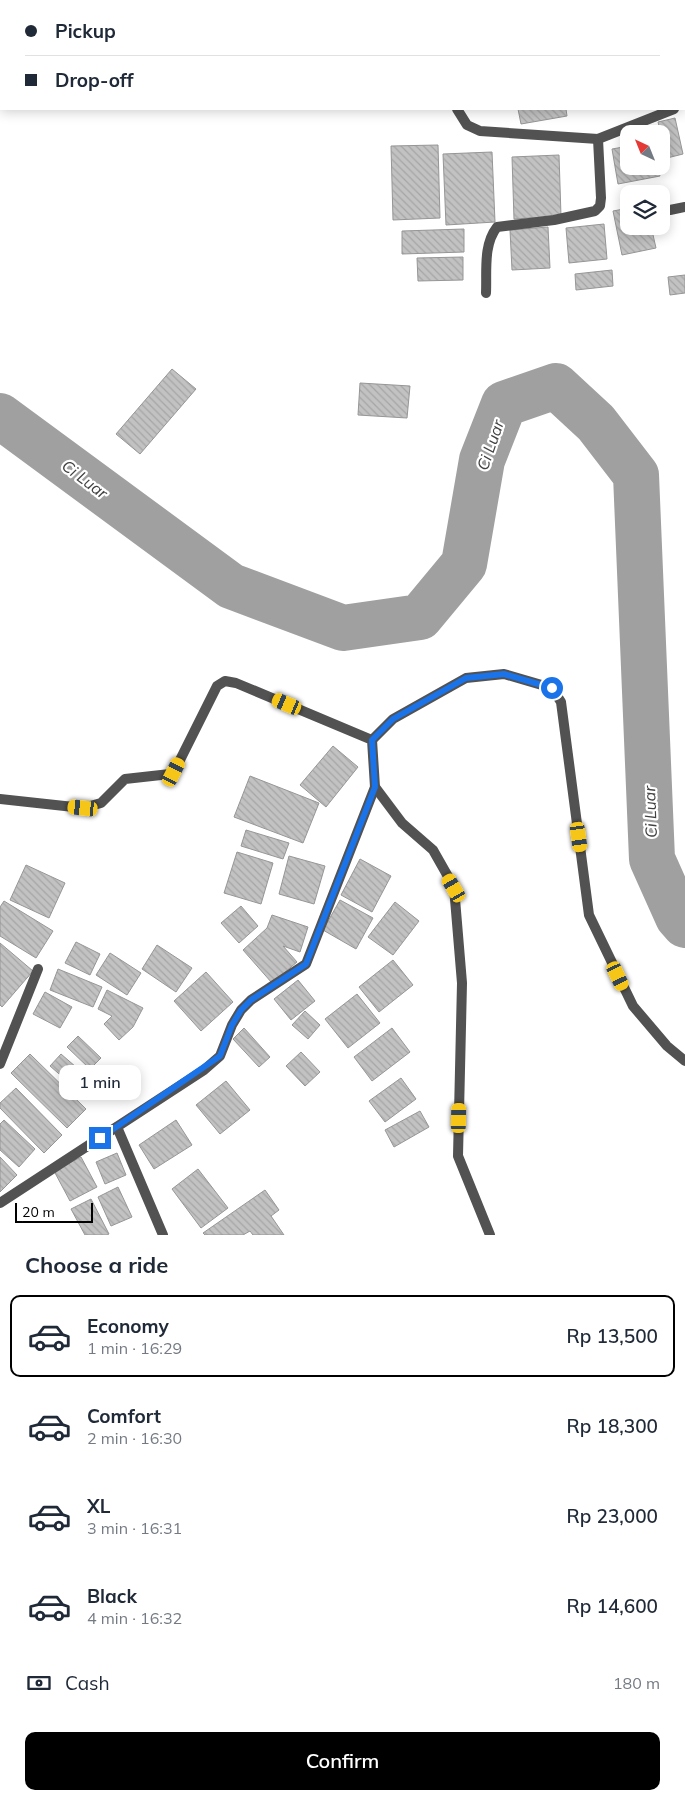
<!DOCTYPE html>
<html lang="en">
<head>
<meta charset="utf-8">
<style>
	body { margin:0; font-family:Mulish,sans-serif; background:#f6f6f7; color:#1f2937; height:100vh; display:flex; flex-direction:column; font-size:19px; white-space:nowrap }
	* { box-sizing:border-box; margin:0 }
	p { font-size:16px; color:#747a83 }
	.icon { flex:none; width:28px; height:28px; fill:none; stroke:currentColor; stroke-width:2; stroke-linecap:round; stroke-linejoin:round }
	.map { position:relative; height:1235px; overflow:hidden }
	.panel { display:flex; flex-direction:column; background:#fff; flex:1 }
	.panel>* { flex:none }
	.top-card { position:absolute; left:0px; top:0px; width:685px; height:110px; box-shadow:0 2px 12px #0003; display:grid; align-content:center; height:110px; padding:0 25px; background:#fff }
	.needle { width:32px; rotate:317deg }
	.buttons { position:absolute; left:620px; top:125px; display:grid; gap:10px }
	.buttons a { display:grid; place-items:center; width:50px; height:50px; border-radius:10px; background:#fff; box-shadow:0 2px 12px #0003; font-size:25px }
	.scale { position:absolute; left:15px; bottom:12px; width:78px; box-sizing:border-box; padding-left:5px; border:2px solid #000; border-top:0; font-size:14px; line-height:18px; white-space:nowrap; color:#000; -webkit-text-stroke:4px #fff; paint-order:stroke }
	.end { position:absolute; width:22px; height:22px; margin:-11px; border:6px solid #1a73e8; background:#fff; box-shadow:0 0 0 2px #fff }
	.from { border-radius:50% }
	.bubble { position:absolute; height:35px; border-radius:10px; background:#fff; box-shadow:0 2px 12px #0003; font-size:16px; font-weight:600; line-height:35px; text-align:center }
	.car { position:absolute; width:15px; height:30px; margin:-15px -8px; border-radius:6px; box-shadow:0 0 4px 1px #0007; background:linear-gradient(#f5c518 24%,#345 0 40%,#f5c518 0 76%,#345 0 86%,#f5c518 0) }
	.top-card b { display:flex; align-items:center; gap:18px; height:48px; font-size:19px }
	.top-card b+b { border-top:1px solid #e0e1e3 }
	.top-card i { width:12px; height:12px; background:#1f2937 }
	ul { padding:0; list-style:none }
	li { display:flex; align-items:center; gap:15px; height:82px; margin:0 10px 8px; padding:0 15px; border:2px solid transparent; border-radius:10px }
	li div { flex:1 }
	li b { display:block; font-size:19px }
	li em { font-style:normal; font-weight:600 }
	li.current { border-color:#000 }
	li>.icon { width:45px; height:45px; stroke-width:1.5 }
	h2 { padding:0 25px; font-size:22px; line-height:60px }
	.pay { display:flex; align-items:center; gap:12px; height:55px; padding:0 25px; font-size:19px }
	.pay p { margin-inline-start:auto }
	.cta { display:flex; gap:10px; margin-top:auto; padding:10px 25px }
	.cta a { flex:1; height:58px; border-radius:10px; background:#000; color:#fff; font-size:20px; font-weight:600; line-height:58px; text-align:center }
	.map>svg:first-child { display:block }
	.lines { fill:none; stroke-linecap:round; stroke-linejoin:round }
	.river { stroke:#a0a0a0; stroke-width:46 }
	.building { fill:url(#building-back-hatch); stroke:#969696 }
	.street { stroke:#525252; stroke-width:10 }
	.route { stroke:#1a73e8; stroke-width:6 }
	.labels { text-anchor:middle; stroke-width:4.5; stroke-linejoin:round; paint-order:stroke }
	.water-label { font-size:16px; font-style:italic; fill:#414141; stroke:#fff }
</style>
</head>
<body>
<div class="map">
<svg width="685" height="1235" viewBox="0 0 685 1235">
	<defs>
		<pattern id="building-back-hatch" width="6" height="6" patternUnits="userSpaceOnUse" patternTransform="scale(1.25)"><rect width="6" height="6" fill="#c2c2c2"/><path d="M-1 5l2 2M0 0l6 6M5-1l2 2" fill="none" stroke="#a5a5a5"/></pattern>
	</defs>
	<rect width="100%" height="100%" fill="#fff"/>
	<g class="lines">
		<path class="river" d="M 0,416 L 231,586 L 343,628 L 420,617 L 464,564 L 482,460 L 504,404 L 556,386 L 596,423 L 636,475 L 652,859 L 678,917 L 685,925"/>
	</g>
	<g class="building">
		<path d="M 66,0 L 119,0 L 120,1 L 67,1 Z"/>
		<path d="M 518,109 L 566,109 L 567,116 L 521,124 Z"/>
		<path d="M 675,118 L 683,154 L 667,158 L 658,122 Z"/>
		<path d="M 438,145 L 440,218 L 393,220 L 391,146 Z"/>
		<path d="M 629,146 L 629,166 L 658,166 L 660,176 L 618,184 L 612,149 Z"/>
		<path d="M 492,152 L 495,222 L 446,225 L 443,154 Z"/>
		<path d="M 559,155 L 561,216 L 514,219 L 512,157 Z"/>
		<path d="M 629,208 L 629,226 L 651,226 L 656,248 L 622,255 L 613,211 Z"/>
		<path d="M 604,224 L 607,259 L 569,263 L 566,228 Z"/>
		<path d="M 548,227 L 550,268 L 512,270 L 510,230 Z"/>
		<path d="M 464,229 L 464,252 L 402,254 L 402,231 Z"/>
		<path d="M 463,257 L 463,280 L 418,281 L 417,258 Z"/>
		<path d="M 612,270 L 613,286 L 576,290 L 575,274 Z"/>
		<path d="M 685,275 L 685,293 L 670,295 L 668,277 Z"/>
		<path d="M 172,369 L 196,389 L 140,454 L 116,434 Z"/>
		<path d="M 360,383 L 410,386 L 407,418 L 358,415 Z"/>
		<path d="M 333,746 L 358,767 L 326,807 L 300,785 Z"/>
		<path d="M 250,776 L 319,803 L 303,843 L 234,817 Z"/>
		<path d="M 246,830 L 289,843 L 283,859 L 241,846 Z"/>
		<path d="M 237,852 L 273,863 L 261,904 L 224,893 Z"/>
		<path d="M 289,856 L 325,866 L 314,904 L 279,894 Z"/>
		<path d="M 360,859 L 391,876 L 372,912 L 341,895 Z"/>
		<path d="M 26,865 L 65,883 L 49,918 L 10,900 Z"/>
		<path d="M 340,900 L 373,918 L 356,949 L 323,930 Z"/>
		<path d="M 4,901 L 53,931 L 36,958 L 0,936 L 0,907 Z"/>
		<path d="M 395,902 L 419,921 L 393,955 L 368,937 Z"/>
		<path d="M 241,906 L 258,926 L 239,943 L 221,923 Z"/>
		<path d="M 272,915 L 308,927 L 300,952 L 283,946 L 297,962 L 272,983 L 243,950 L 267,928 Z"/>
		<path d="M 76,942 L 100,954 L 90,975 L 65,963 Z"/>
		<path d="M 0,943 L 33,971 L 2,1007 L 0,1005 Z"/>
		<path d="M 157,945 L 192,968 L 176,992 L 142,969 Z"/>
		<path d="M 110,953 L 141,973 L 127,995 L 96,975 Z"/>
		<path d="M 393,960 L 413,985 L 379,1012 L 359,987 Z"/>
		<path d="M 58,969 L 102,987 L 93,1007 L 50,990 Z"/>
		<path d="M 206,972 L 233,1002 L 201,1031 L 174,1001 Z"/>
		<path d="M 298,980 L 315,1001 L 291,1020 L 274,999 Z"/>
		<path d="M 107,990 L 143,1008 L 133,1027 L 119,1040 L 104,1024 L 112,1016 L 98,1009 Z"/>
		<path d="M 45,992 L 72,1007 L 60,1028 L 33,1014 Z"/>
		<path d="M 357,994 L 380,1023 L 348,1048 L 325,1019 Z"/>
		<path d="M 305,1011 L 320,1025 L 308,1039 L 292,1025 Z"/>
		<path d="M 244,1028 L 270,1057 L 259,1067 L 233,1039 Z"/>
		<path d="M 392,1028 L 410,1052 L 372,1081 L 354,1057 Z"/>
		<path d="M 78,1036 L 101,1058 L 90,1069 L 67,1047 Z"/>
		<path d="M 301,1052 L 320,1072 L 305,1086 L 286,1066 Z"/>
		<path d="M 30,1054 L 86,1109 L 67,1128 L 11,1073 Z"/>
		<path d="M 61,1054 L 84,1074 L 73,1086 L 50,1066 Z"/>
		<path d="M 401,1078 L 416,1099 L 385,1122 L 369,1101 Z"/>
		<path d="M 226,1081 L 250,1110 L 220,1134 L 196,1105 Z"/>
		<path d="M 16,1088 L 62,1135 L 44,1153 L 0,1108 L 0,1103 Z"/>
		<path d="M 420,1111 L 429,1127 L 394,1147 L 385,1130 Z"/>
		<path d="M 4,1120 L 35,1149 L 19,1167 L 0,1150 L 0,1124 Z"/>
		<path d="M 176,1120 L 192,1145 L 154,1169 L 139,1145 Z"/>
		<path d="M 117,1153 L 126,1175 L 105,1184 L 96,1162 Z"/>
		<path d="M 0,1157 L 17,1175 L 0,1192 Z"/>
		<path d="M 81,1157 L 97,1187 L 70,1201 L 54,1171 Z"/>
		<path d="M 198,1169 L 228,1208 L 201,1228 L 172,1189 Z"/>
		<path d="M 118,1187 L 132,1217 L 111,1226 L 98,1197 Z"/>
		<path d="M 265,1190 L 279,1210 L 271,1216 L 284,1235 L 253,1235 L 250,1231 L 243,1235 L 205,1235 L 203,1233 Z"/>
		<path d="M 91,1199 L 109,1234 L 107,1235 L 85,1235 L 71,1209 Z"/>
	</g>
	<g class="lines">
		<g class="street">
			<path d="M 400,0 L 400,1"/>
			<path d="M 684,105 L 685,104"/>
			<path d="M 457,109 L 467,125 L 480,131 L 598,139"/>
			<path d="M 670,210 L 685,207"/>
			<path d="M 486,293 C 487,271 483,245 497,227 L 554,220 L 595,211 L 600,206 L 601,198 L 598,139 L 674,109"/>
			<path d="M 372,740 L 393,719 L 466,678 L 504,674 L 552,688 L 561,702 L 589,915 L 633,1006 L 667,1046 L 685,1061"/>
			<path d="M 0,799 L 83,808 L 101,803 L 125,779 L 170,774 L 174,772 L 217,686 L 225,681 L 236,683 L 372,740 L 375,787 L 402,823 L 433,850 L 454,887 L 462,983 L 458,1156 L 490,1235"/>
			<path d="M 0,1064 L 38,969"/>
			<path d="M 117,1127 L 163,1235"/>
			<path d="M 0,1203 L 204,1070 L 220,1056 L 232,1025 L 241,1010 L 251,1000 L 306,964 L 375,787"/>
		</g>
	</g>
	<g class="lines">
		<path class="route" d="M 100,1138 L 220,1056 L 232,1025 L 241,1010 L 251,1000 L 306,964 L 375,787 L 372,740 L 393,719 L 466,678 L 504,674 L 552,688"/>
	</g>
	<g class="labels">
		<g class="water-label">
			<text transform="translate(490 445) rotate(-71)" y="6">Ci Luar</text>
			<text transform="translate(85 479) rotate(37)" y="6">Ci Luar</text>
			<text transform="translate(650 812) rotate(-92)" y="6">Ci Luar</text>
		</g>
	</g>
</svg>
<div class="buttons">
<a><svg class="needle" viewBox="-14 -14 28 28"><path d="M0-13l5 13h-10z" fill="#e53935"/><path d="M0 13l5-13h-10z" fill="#747a83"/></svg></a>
<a><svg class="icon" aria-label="layers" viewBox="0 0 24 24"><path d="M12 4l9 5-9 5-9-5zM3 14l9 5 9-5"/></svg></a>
</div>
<div class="scale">20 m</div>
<i class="end from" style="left:552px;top:688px"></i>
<i class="end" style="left:100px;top:1138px"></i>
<div class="bubble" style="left:59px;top:1065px;width:82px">1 min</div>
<i class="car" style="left:287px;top:704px;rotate:293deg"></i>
<i class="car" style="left:174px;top:772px;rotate:27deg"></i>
<i class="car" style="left:83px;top:808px;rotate:276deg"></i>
<i class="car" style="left:579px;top:837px;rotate:172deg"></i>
<i class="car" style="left:454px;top:888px;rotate:330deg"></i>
<i class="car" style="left:618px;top:976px;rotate:155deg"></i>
<i class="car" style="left:459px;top:1118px;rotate:1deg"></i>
<div class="top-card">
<b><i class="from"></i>Pickup</b>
<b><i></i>Drop-off</b>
</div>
</div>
<section class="panel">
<h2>Choose a ride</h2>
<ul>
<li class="current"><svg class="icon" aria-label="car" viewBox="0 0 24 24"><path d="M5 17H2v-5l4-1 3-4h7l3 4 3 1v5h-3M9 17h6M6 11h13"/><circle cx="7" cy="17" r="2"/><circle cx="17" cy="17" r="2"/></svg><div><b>Economy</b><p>1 min · 16:29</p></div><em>Rp 13,500</em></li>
<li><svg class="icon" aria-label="car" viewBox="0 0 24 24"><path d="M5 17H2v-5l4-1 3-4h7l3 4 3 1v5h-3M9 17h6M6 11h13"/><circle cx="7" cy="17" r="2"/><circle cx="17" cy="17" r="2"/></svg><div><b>Comfort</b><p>2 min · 16:30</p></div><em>Rp 18,300</em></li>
<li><svg class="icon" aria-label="car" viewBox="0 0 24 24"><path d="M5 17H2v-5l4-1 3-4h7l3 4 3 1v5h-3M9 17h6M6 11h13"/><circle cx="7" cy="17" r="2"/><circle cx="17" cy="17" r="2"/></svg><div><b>XL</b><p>3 min · 16:31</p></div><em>Rp 23,000</em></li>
<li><svg class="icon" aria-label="car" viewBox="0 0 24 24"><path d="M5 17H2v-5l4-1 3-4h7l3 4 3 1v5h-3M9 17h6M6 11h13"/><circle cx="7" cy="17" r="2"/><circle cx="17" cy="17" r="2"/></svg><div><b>Black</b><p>4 min · 16:32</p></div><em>Rp 14,600</em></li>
</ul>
<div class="pay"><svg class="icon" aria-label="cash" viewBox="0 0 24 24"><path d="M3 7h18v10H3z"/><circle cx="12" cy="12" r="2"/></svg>Cash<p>180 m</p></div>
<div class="cta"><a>Confirm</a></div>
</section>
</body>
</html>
